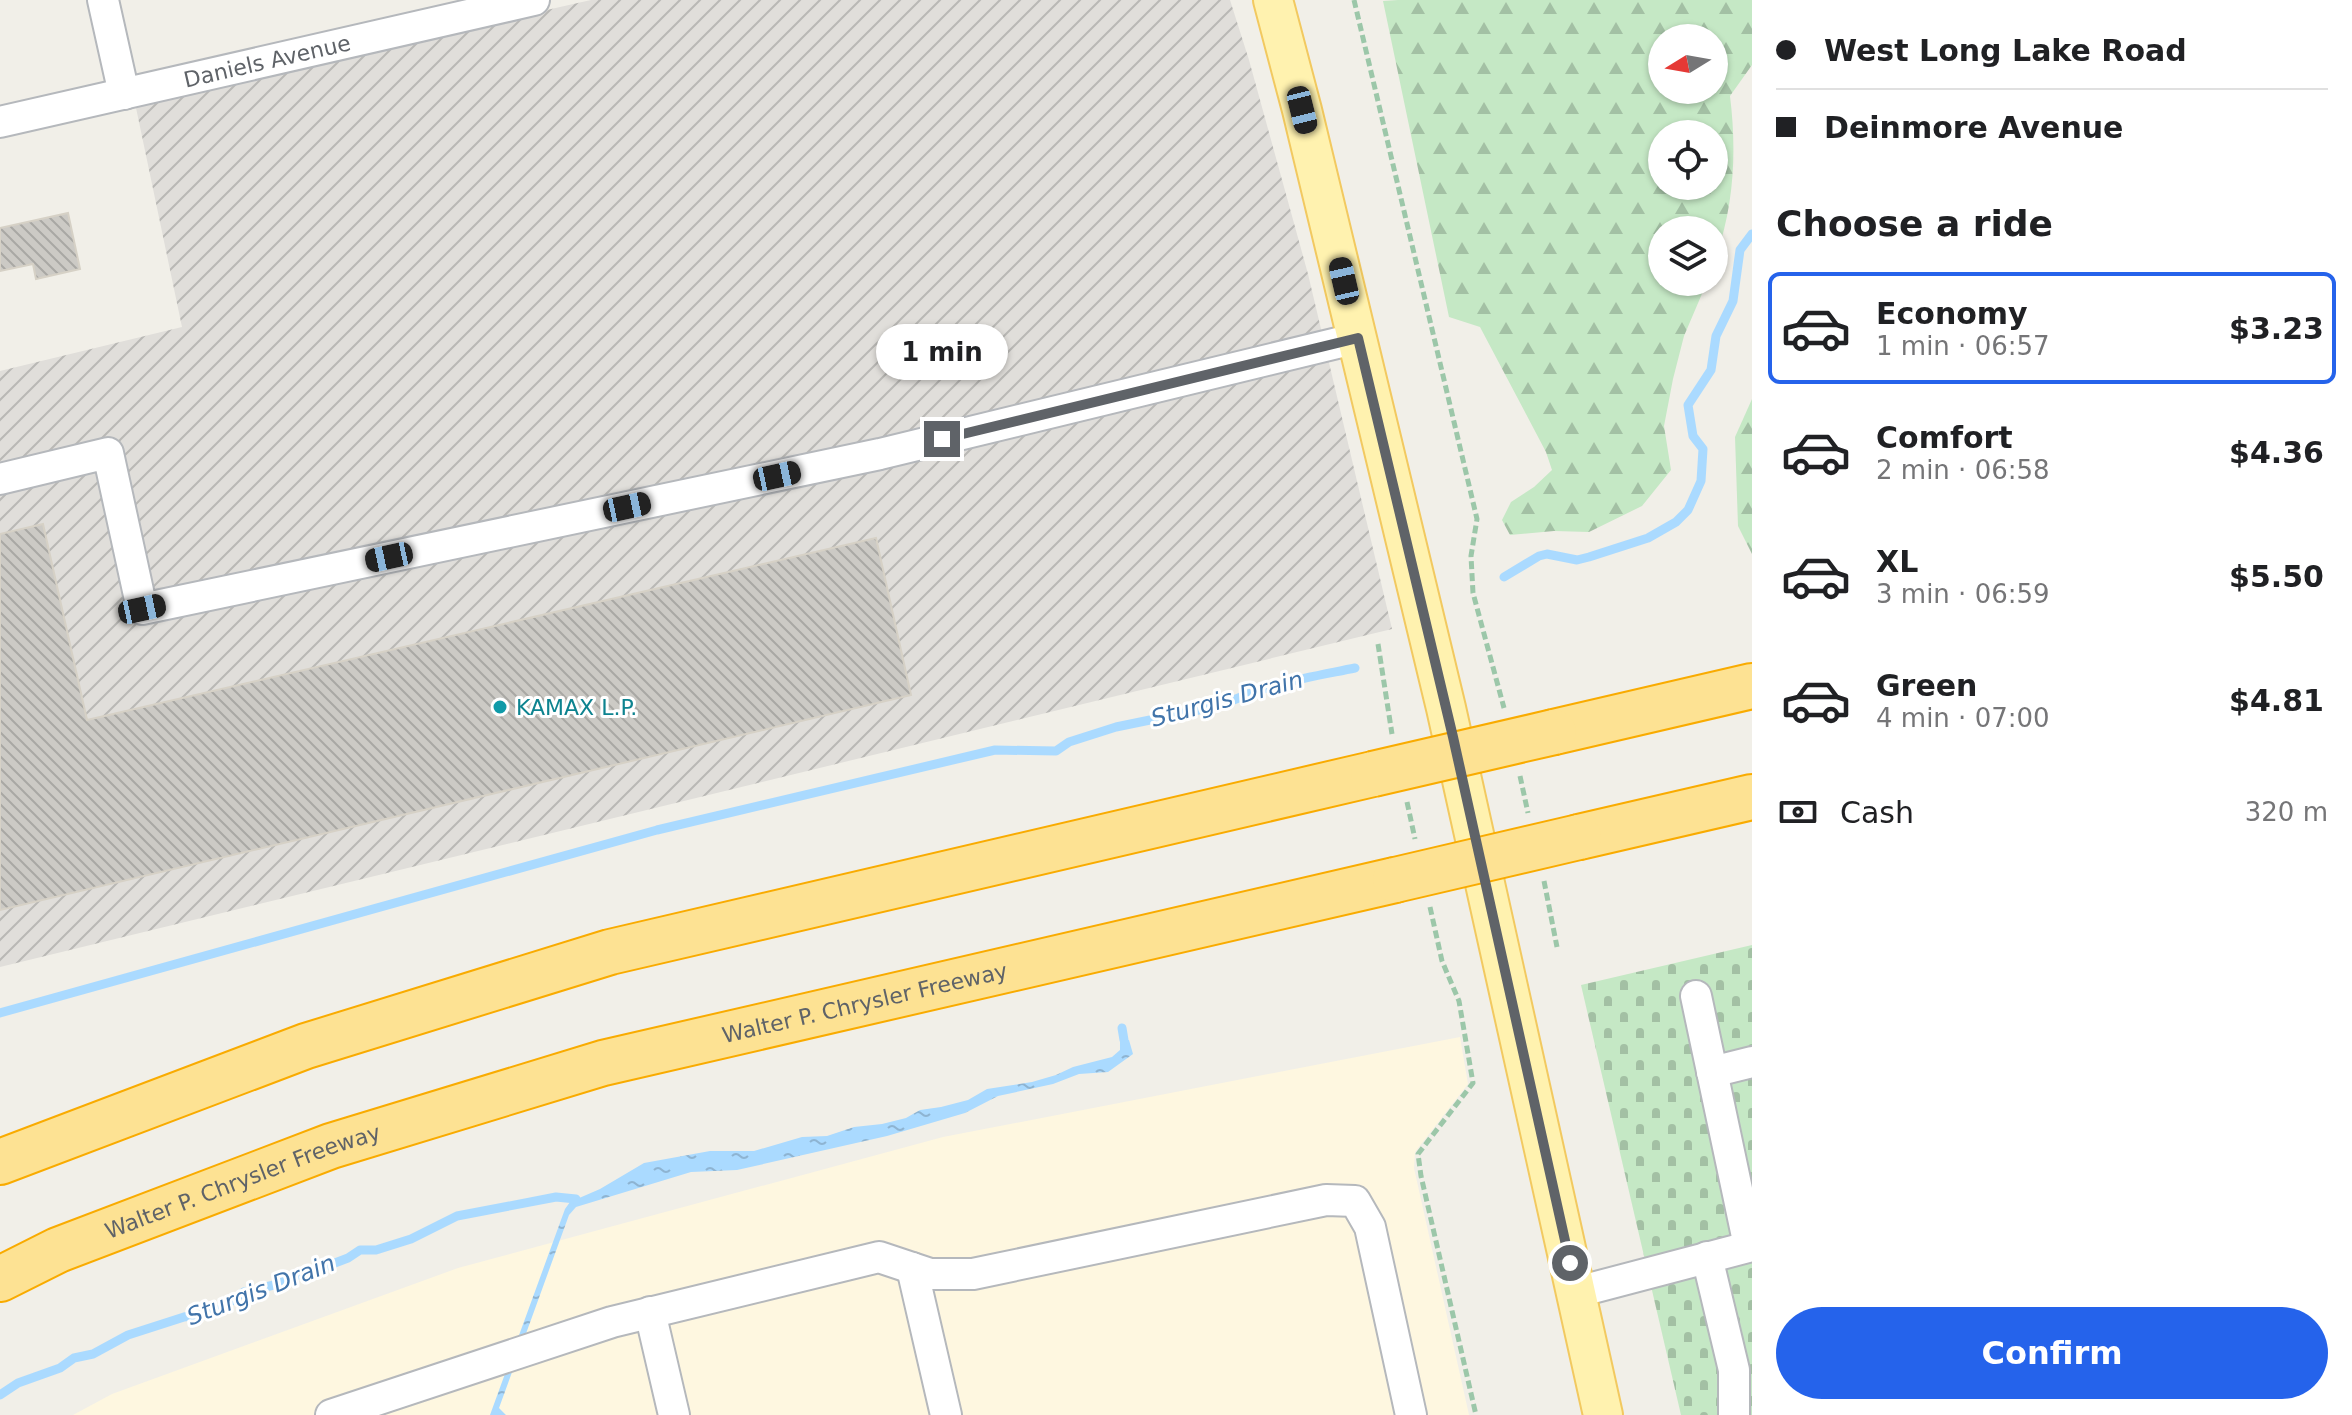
<!DOCTYPE html>
<html lang="en">
<head>
<meta charset="utf-8">
<style>
	body { margin:0; font-family:"DejaVu Sans",sans-serif; background:#f6f6f6; color:#202124; height:100vh; display:flex; flex-direction:column; font-size:30px; white-space:nowrap }
	* { box-sizing:border-box; margin:0 }
	p { font-size:26px; color:#757577 }
	.icon { flex:none; width:44px; height:44px; fill:none; stroke:currentColor; stroke-width:2; stroke-linecap:round; stroke-linejoin:round }
	.map { position:relative; flex:1; overflow:hidden }
	.sheet { display:flex; flex-direction:column; background:#fff; width:600px }
	.sheet>* { flex:none }
	.guide { display:grid; align-content:center; height:176px; padding:0 24px; background:#fff }
	.needle { width:52px; rotate:259deg }
	.tools { position:absolute; left:1648px; top:24px; display:grid; gap:16px }
	.tools a { display:grid; place-items:center; width:80px; height:80px; border-radius:50%; background:#fff; box-shadow:0 2px 6px #0004; font-size:40px }
	.end { position:absolute; width:36px; height:36px; margin:-18px; border:10px solid #5f6368; background:#fff; box-shadow:0 0 0 4px #fff }
	.from { border-radius:50% }
	.bubble { position:absolute; height:56px; border-radius:28px; background:#fff; box-shadow:0 2px 6px #0004; font-size:26px; font-weight:800; line-height:56px; text-align:center }
	.car { position:absolute; width:24px; height:48px; margin:-24px -12px; border-radius:10px; box-shadow:0 0 6px 2px #0007; background:linear-gradient(#222 24%,#8ab4d8 0 40%,#222 0 76%,#8ab4d8 0 86%,#222 0) }
	.guide b { display:flex; align-items:center; gap:28px; height:76px; font-size:30px }
	.guide b+b { border-top:2px solid #e0e0e0 }
	.guide i { width:20px; height:20px; background:#202124 }
	ul { padding:0; list-style:none }
	li { display:flex; align-items:center; gap:24px; height:112px; margin:0 16px 12px; padding:0 8px; border:4px solid transparent; border-radius:12px }
	li div { flex:1 }
	li b { display:block; font-size:30px }
	li em { font-style:normal; font-weight:800 }
	li.active { border-color:#2563eb }
	li>.icon { width:72px; height:72px; stroke-width:1.5 }
	h2 { padding:0 24px; font-size:36px; line-height:96px }
	.pay { display:flex; align-items:center; gap:20px; height:88px; padding:0 24px; font-size:30px }
	.pay p { margin-inline-start:auto }
	.action { display:flex; gap:16px; margin-top:auto; padding:16px 24px }
	.action a { flex:1; height:92px; border-radius:48px; background:#2563eb; color:#fff; font-size:32px; font-weight:800; line-height:92px; text-align:center }
	main { display:flex; flex:1; min-height:0 }
	.map>svg:first-child { display:block }
	.commercial { fill:#fef7e0 }
	.industrial { fill:url(#industrial-furrows) }
	.forest { fill:url(#forest-firs); fill-rule:evenodd }
	.cemetery { fill:url(#cemetery-stones) }
	.water { fill:url(#water-ripples) }
	.lines { fill:none; stroke-linecap:round; stroke-linejoin:round }
	.stream { stroke:#aadaff; stroke-width:9 }
	.building { fill:url(#building-back-hatch); stroke:#d6d1c6; stroke-width:2 }
	.minor-casing { stroke:#b5b8bc; stroke-width:34 }
	.major-casing { stroke:#f2c960; stroke-width:42 }
	.highway-casing { stroke:#f9ab00; stroke-width:48 }
	.path { stroke:#9cc7a9; stroke-width:5; stroke-dasharray:8 4; stroke-linecap:butt }
	.minor { stroke:#fff; stroke-width:30 }
	.major { stroke:#fff2af; stroke-width:38 }
	.highway { stroke:#fde293; stroke-width:44 }
	.highway-bridge-casing { stroke:#f9ab00; stroke-width:48; stroke-linecap:butt }
	.highway-bridge { stroke:#fde293; stroke-width:44 }
	.route { stroke:#5f6368; stroke-width:10 }
	.culture-dot { fill:#0f9aa8; stroke:#fff; stroke-width:3 }
	.labels { text-anchor:middle; stroke-width:6; stroke-linejoin:round; paint-order:stroke }
	.street-label { font-size:22px; fill:#5f6368; stroke:#fff }
	.culture-label { font-size:22px; fill:#0d838f; stroke:#fff; text-anchor:start }
	.water-label { font-size:24px; font-style:italic; fill:#4174aa; stroke:#fff }
</style>
</head>
<body>
<main>
<div class="map">
<svg width="1752" height="1415" viewBox="0 0 1752 1415">
	<defs>
		<pattern id="industrial-furrows" width="10" height="10" patternUnits="userSpaceOnUse" patternTransform="scale(2)"><rect width="10" height="10" fill="#e0deda"/><path d="M-1 1l2-2M0 10L10 0M9 11l2-2" fill="none" stroke="#b9b8b5"/></pattern>
		<pattern id="forest-firs" width="22" height="20" patternUnits="userSpaceOnUse" patternTransform="scale(2)"><rect width="22" height="20" fill="#c5e8c5"/><path d="M5 1l3.5 6h-7zM16 11l3.5 6h-7z" fill="#a3c0a4"/></pattern>
		<pattern id="cemetery-stones" width="16" height="16" patternUnits="userSpaceOnUse" patternTransform="scale(2)"><rect width="16" height="16" fill="#c5e8c5"/><path d="M2 7V4a2 2 0 0 1 4 0v3zM10 15v-3a2 2 0 0 1 4 0v3z" fill="#a3c0a4"/></pattern>
		<pattern id="water-ripples" width="26" height="14" patternUnits="userSpaceOnUse" patternTransform="scale(2)"><rect width="26" height="14" fill="#aadaff"/><path d="M2 4q2-2 4 0t4 0M15 11q2-2 4 0t4 0" fill="none" stroke="#8eb4d2"/></pattern>
		<pattern id="building-back-hatch" width="6" height="6" patternUnits="userSpaceOnUse" patternTransform="scale(2)"><rect width="6" height="6" fill="#cccac5"/><path d="M-1 5l2 2M0 0l6 6M5-1l2 2" fill="none" stroke="#a9a8a4"/></pattern>
	</defs>
	<rect width="100%" height="100%" fill="#f1efe8"/>
	<path class="commercial" d="M 1460,1037 L 1468,1084 L 1415,1152 L 1414,1168 L 1469,1415 L 73,1415 L 112,1394 L 458,1268 L 943,1137 Z"/>
	<path class="industrial" d="M 591,0 L 1230,0 L 1249,60 L 1308,274 L 1392,629 L 0,967 L 0,371 L 182,327 L 135,103 Z"/>
	<g class="forest">
		<path d="M 1398,0 L 1752,0 L 1752,65 L 1730,96 C 1737,152 1734,209 1714,262 L 1714,230 L 1662,230 L 1662,282 L 1707,282 L 1684,336 L 1673,379 L 1664,426 L 1671,470 L 1642,506 L 1589,532 L 1554,531 L 1510,535 L 1502,520 L 1511,502 L 1534,487 L 1552,470 L 1546,452 L 1480,327 L 1449,317 L 1383,1 ZM 1662,38 L 1714,38 L 1714,90 L 1662,90 ZM 1662,134 L 1714,134 L 1714,186 L 1662,186 Z"/>
		<path d="M 1752,399 L 1752,554 L 1738,526 L 1735,437 Z"/>
	</g>
	<path class="cemetery" d="M 1752,945 L 1752,1415 L 1681,1415 L 1581,985 Z"/>
	<path class="water" d="M 1129,1040 L 1133,1054 L 1108,1072 L 1079,1074 L 1053,1084 L 998,1096 L 965,1113 L 887,1136 L 737,1170 L 691,1172 L 576,1207 L 569,1215 L 499,1408 L 506,1415 L 490,1415 L 565,1209 L 570,1202 L 600,1189 L 644,1163 L 710,1151 L 754,1151 L 802,1137 L 827,1136 L 854,1127 L 882,1124 L 906,1118 L 920,1110 L 941,1107 L 968,1100 L 987,1089 L 1032,1082 L 1056,1075 L 1073,1067 L 1112,1057 L 1120,1050 L 1120,1041 Z"/>
	<g class="lines">
		<g class="stream">
			<path d="M 1504,577 L 1539,556 L 1547,554 L 1577,560 L 1589,557 L 1648,538 L 1676,522 L 1688,510 L 1701,481 L 1703,449 L 1693,436 L 1688,405 L 1711,370 L 1716,336 L 1733,301 L 1740,250 L 1752,234"/>
			<path d="M 0,1013 L 657,830 L 995,750 L 1056,751 L 1069,742 L 1116,727 L 1223,705 C 1264,684 1311,677 1355,668"/>
			<path d="M 1122,1028 L 1124,1040"/>
			<path d="M 0,1395 L 18,1383 L 60,1368 L 74,1358 L 93,1354 L 128,1335 L 184,1317 L 216,1312 L 244,1292 L 274,1285 L 288,1278 L 314,1271 L 348,1258 L 360,1250 L 376,1250 L 411,1239 L 457,1216 L 556,1197 L 576,1199"/>
		</g>
	</g>
	<g class="building">
		<path d="M 68,213 L 80,269 L 36,279 L 33,264 L 0,271 L 0,228 Z"/>
		<path d="M 43,524 L 87,720 L 876,538 L 911,695 L 0,910 L 0,534 Z"/>
	</g>
	<g class="lines">
		<defs>
			<g id="minor">
				<path d="M 103,0 L 124,94"/>
				<path id="s1" d="M 0,122 L 534,0"/>
				<path d="M 0,479 L 108,453 L 142,609 L 880,454 L 1358,338"/>
				<path d="M 1696,996 L 1749,1246"/>
				<path d="M 1712,1072 L 1752,1062"/>
				<path d="M 1707,1257 L 1734,1370 L 1734,1415"/>
				<path d="M 912,1268 L 946,1415"/>
				<path d="M 1577,1292 L 1752,1246"/>
				<path d="M 650,1312 L 674,1415"/>
				<path d="M 331,1415 L 612,1322 L 879,1257 L 930,1274 L 973,1274 L 1326,1200 L 1355,1201 L 1370,1227 L 1411,1415"/>
			</g>
			<path id="major" d="M 1273,0 L 1302,110 L 1446,708 L 1603,1415"/>
			<g id="highway">
				<path d="M 1554,732 L 1752,686"/>
				<path d="M 1579,837 L 1752,797"/>
				<path d="M 0,1162 L 306,1046 L 610,952 L 1373,774"/>
				<path id="s2" d="M 0,1279 L 58,1250 L 331,1146 L 603,1063 L 1395,880"/>
			</g>
		</defs>
		<use href="#minor" class="minor-casing"/>
		<use href="#major" class="major-casing"/>
		<use href="#highway" class="highway-casing"/>
		<g class="path">
			<path d="M 1354,0 L 1477,519 L 1471,556 L 1473,593 L 1504,708"/>
			<path d="M 1378,644 L 1392,734"/>
			<path d="M 1520,776 L 1528,813"/>
			<path d="M 1407,802 L 1415,839"/>
			<path d="M 1544,881 L 1557,947"/>
			<path d="M 1430,907 L 1442,961 L 1459,1001 L 1473,1083 L 1418,1154 L 1421,1176 L 1476,1415"/>
		</g>
		<use href="#minor" class="minor"/>
		<use href="#major" class="major"/>
		<use href="#highway" class="highway"/>
		<defs>
			<g id="highway-bridge">
				<path d="M 1373,774 L 1554,732"/>
				<path d="M 1395,880 L 1579,837"/>
			</g>
		</defs>
		<use href="#highway-bridge" class="highway-bridge-casing"/>
		<use href="#highway-bridge" class="highway-bridge"/>
	</g>
	<g class="lines">
		<path class="route" d="M 942,439 L 1358,338 L 1453,737 L 1570,1263"/>
	</g>
	<circle class="culture-dot" cx="500" cy="707" r="8"/>
	<g class="labels">
		<g class="street-label">
			<text dy="8" stroke="none"><textPath href="#s1" startOffset="274">Daniels Avenue</textPath></text>
			<text dy="8" stroke="none"><textPath href="#s2" startOffset="910">Walter P. Chrysler Freeway</textPath></text>
			<text dy="8" stroke="none"><textPath href="#s2" startOffset="262">Walter P. Chrysler Freeway</textPath></text>
		</g>
		<g class="culture-label">
			<text x="516" y="715">KAMAX L.P.</text>
		</g>
		<g class="water-label">
			<text transform="translate(1227 699) rotate(-15)" y="8">Sturgis Drain</text>
			<text transform="translate(261 1290) rotate(-21)" y="8">Sturgis Drain</text>
		</g>
	</g>
</svg>
<div class="tools">
<a><svg class="needle" viewBox="-14 -14 28 28"><path d="M0-13l5 13h-10z" fill="#e53935"/><path d="M0 13l5-13h-10z" fill="#757577"/></svg></a>
<a><svg class="icon" aria-label="locate" viewBox="0 0 24 24"><circle cx="12" cy="12" r="6"/><path d="M12 2v4M12 18v4M2 12h4M18 12h4"/></svg></a>
<a><svg class="icon" aria-label="layers" viewBox="0 0 24 24"><path d="M12 4l9 5-9 5-9-5zM3 14l9 5 9-5"/></svg></a>
</div>
<i class="end from" style="left:1570px;top:1263px"></i>
<i class="end" style="left:942px;top:439px"></i>
<div class="bubble" style="left:876px;top:324px;width:132px">1 min</div>
<i class="car" style="left:1302px;top:110px;rotate:166deg"></i>
<i class="car" style="left:1344px;top:281px;rotate:347deg"></i>
<i class="car" style="left:777px;top:476px;rotate:78deg"></i>
<i class="car" style="left:627px;top:507px;rotate:78deg"></i>
<i class="car" style="left:389px;top:557px;rotate:258deg"></i>
<i class="car" style="left:142px;top:609px;rotate:78deg"></i>
</div>
<section class="sheet">
<div class="guide">
<b><i class="from"></i>West Long Lake Road</b>
<b><i></i>Deinmore Avenue</b>
</div>
<h2>Choose a ride</h2>
<ul>
<li class="active"><svg class="icon" aria-label="car" viewBox="0 0 24 24"><path d="M5 17H2v-5l4-1 3-4h7l3 4 3 1v5h-3M9 17h6M6 11h13"/><circle cx="7" cy="17" r="2"/><circle cx="17" cy="17" r="2"/></svg><div><b>Economy</b><p>1 min · 06:57</p></div><em>$3.23</em></li>
<li><svg class="icon" aria-label="car" viewBox="0 0 24 24"><path d="M5 17H2v-5l4-1 3-4h7l3 4 3 1v5h-3M9 17h6M6 11h13"/><circle cx="7" cy="17" r="2"/><circle cx="17" cy="17" r="2"/></svg><div><b>Comfort</b><p>2 min · 06:58</p></div><em>$4.36</em></li>
<li><svg class="icon" aria-label="car" viewBox="0 0 24 24"><path d="M5 17H2v-5l4-1 3-4h7l3 4 3 1v5h-3M9 17h6M6 11h13"/><circle cx="7" cy="17" r="2"/><circle cx="17" cy="17" r="2"/></svg><div><b>XL</b><p>3 min · 06:59</p></div><em>$5.50</em></li>
<li><svg class="icon" aria-label="car" viewBox="0 0 24 24"><path d="M5 17H2v-5l4-1 3-4h7l3 4 3 1v5h-3M9 17h6M6 11h13"/><circle cx="7" cy="17" r="2"/><circle cx="17" cy="17" r="2"/></svg><div><b>Green</b><p>4 min · 07:00</p></div><em>$4.81</em></li>
</ul>
<div class="pay"><svg class="icon" aria-label="cash" viewBox="0 0 24 24"><path d="M3 7h18v10H3z"/><circle cx="12" cy="12" r="2"/></svg>Cash<p>320 m</p></div>
<div class="action"><a>Confirm</a></div>
</section>
</main>
</body>
</html>
